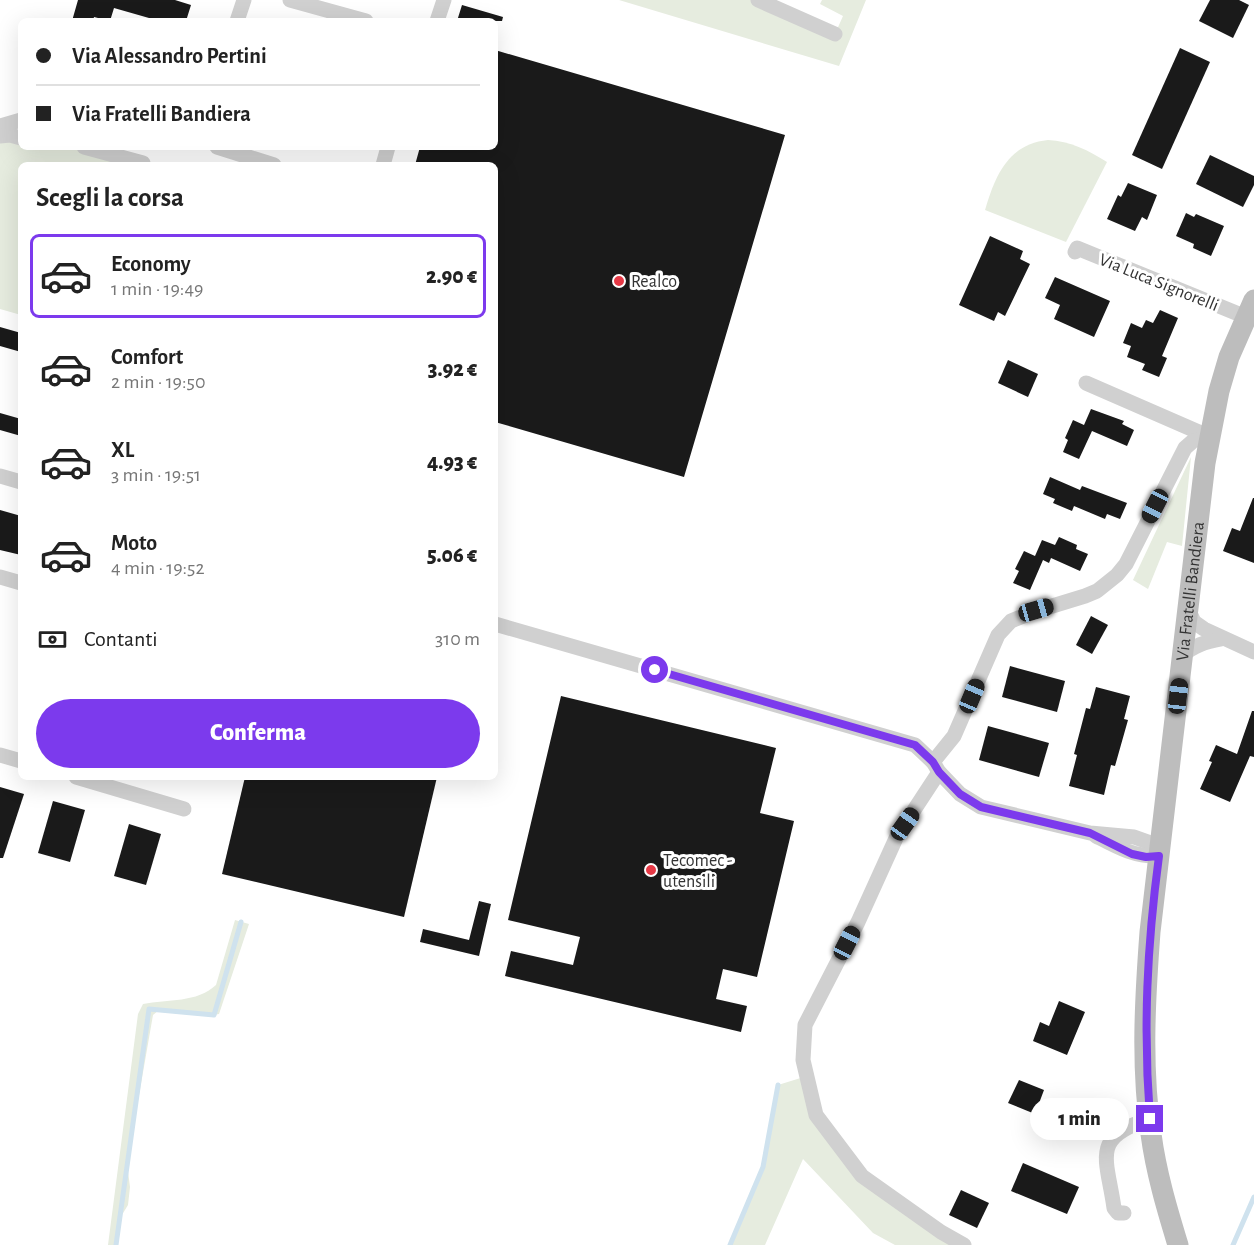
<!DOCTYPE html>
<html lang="it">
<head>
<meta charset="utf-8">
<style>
	body { margin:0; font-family:"Alegreya Sans",sans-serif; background:#f2f2f2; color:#222; height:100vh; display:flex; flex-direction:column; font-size:22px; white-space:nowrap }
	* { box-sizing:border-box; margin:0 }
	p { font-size:20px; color:#767676 }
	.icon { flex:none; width:33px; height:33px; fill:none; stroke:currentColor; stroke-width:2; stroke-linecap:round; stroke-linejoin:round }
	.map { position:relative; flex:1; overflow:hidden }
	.drawer { position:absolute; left:18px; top:162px; width:480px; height:618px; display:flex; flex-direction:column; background:#fff; border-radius:9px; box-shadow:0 6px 24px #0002 }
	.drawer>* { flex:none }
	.banner { position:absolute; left:18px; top:18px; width:480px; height:132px; border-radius:9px; box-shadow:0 6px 24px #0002; display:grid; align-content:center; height:132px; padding:0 18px; background:#fff }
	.end { position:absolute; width:27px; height:27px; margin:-14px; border:8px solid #7c3aed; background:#fff; box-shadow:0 0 0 3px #fff }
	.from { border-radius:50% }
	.bubble { position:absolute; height:42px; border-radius:21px; background:#fff; box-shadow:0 6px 24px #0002; font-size:20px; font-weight:800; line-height:42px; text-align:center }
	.car { position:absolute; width:18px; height:36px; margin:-18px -9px; border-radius:8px; box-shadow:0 0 4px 2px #0007; background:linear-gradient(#222 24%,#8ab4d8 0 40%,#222 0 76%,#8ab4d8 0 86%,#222 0) }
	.banner b { display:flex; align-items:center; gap:21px; height:57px; font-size:22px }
	.banner b+b { border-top:2px solid #e0e0e0 }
	.banner i { width:15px; height:15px; background:#222 }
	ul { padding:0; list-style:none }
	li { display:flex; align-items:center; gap:18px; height:84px; margin:0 12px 9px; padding:0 6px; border:3px solid transparent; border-radius:9px }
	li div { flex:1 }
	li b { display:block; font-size:22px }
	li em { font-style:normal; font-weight:800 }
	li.active { border-color:#7c3aed }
	li>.icon { width:54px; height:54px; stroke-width:1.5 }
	h2 { padding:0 18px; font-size:27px; line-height:72px }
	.pay { display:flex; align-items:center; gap:15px; height:66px; padding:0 18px; font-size:22px }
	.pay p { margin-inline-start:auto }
	.button { display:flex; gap:12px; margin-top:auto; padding:12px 18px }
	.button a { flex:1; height:69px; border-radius:36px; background:#7c3aed; color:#fff; font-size:24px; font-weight:800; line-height:69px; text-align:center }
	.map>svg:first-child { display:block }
	.green { fill:#e6ecdf }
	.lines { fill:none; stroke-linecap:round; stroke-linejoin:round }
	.stream { stroke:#cfe2ee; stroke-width:5 }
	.building { fill:#1a1a1a }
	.street { stroke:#d0d0d0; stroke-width:15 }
	.secondary { stroke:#bdbdbd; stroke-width:21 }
	.route { stroke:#7c3aed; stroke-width:8 }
	.poi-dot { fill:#e63946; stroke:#fff; stroke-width:2 }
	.labels { text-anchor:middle; stroke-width:6; stroke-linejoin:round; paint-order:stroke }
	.poi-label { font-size:18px; fill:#333; stroke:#fff; text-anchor:start }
	.street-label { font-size:18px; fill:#333; stroke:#fff }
</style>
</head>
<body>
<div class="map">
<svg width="1254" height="1245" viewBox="0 0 1254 1245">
	<rect width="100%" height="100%" fill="#fff"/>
	<g class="green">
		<path d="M 619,0 L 758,0 L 835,34 L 843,16 L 820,4 L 822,0 L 866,0 L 839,66 Z"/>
		<path d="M 0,137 L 21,141 L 21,147 L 75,147 L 139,165 L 21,165 L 21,315 L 0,309 Z"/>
		<path d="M 1048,140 C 1070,141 1088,150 1107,162 L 1066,242 L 985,210 C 995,176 1008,144 1048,140 Z"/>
		<path d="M 1191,457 L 1182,546 L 1167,542 L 1148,589 L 1133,580 Z"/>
		<path d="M 235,920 L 249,924 L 219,1014 L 214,1015 L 159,1010 L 153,1015 L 127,1164 L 130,1187 L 128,1205 L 120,1218 L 115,1245 L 108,1245 L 138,1014 L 143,1004 C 168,999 197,1003 216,985 Z"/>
		<path d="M 807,1076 L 816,1115 L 862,1176 L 964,1245 L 895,1245 L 873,1233 L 803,1159 L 765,1245 L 730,1245 L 763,1167 L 778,1085 Z"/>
	</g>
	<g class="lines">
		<g class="stream">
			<path d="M 116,1245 L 149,1009 L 214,1015 L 241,922"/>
			<path d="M 730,1245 L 763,1167 L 778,1085"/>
			<path d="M 1233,1245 L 1254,1197"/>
		</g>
	</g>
	<g class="building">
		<path d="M 78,0 L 175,0 L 191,5 L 186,21 L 148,21 L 149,18 L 114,8 L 110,21 L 94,17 L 93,21 L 72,21 Z"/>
		<path d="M 1210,0 L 1239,0 L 1249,5 L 1233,38 L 1199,21 Z"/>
		<path d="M 462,5 L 503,17 L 502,21 L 457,21 Z"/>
		<path d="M 1180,48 L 1210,62 L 1162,169 L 1132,155 Z"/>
		<path d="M 495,50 L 785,135 L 684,477 L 495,422 L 495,165 L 415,165 L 420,147 L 495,147 Z"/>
		<path d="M 1210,155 L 1254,176 L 1254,185 L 1243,207 L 1196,184 Z"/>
		<path d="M 1128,183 L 1157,195 L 1147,220 L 1142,217 L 1135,231 L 1107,219 L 1118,195 L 1121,197 Z"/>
		<path d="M 1186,213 L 1194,217 L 1196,214 L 1224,226 L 1211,256 L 1193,248 L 1194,244 L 1176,236 Z"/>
		<path d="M 990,236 L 1023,251 L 1020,259 L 1030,264 L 1005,316 L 998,312 L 994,321 L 959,305 Z"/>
		<path d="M 1055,277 L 1110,301 L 1094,337 L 1054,319 L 1060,305 L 1045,298 Z"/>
		<path d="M 1160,310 L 1178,318 L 1162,356 L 1167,358 L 1159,377 L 1142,370 L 1145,364 L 1127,357 L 1131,346 L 1123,343 L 1131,323 L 1142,328 L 1146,320 L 1153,323 Z"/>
		<path d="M 0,327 L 21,333 L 21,352 L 0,346 Z"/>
		<path d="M 1008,360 L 1038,374 L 1028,397 L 998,383 Z"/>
		<path d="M 1091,409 L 1124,421 L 1122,424 L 1134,430 L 1127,446 L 1092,431 L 1079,459 L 1063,452 L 1068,440 L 1065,438 L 1073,420 L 1084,425 Z"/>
		<path d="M 0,413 L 21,419 L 21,436 L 0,430 Z"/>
		<path d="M 1050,477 L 1080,490 L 1082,486 L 1127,503 L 1120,519 L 1107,514 L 1105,519 L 1074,506 L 1072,511 L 1053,503 L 1055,499 L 1043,494 Z"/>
		<path d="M 1253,498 L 1254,498 L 1254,563 L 1223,551 L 1232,528 L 1240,531 Z"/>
		<path d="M 0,510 L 21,516 L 21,555 L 0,550 Z"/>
		<path d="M 1059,537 L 1077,545 L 1076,549 L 1088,554 L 1080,571 L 1051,558 L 1049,563 L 1043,560 L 1030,590 L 1013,583 L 1019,571 L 1015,569 L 1024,551 L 1035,556 L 1042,540 L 1055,545 Z"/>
		<path d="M 1091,616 L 1108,625 L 1092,654 L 1076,645 Z"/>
		<path d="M 1010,666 L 1065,681 L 1057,712 L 1002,697 Z"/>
		<path d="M 1096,687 L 1130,696 L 1124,719 L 1128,720 L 1115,766 L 1111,765 L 1104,795 L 1069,786 L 1077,755 L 1074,754 L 1086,708 L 1090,709 Z"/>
		<path d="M 561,696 L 776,748 L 760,813 L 794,821 L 757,977 L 723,969 L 716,999 L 747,1006 L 741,1032 L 505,976 L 511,951 L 573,965 L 580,937 L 508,920 Z"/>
		<path d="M 1252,711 L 1254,711 L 1254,757 L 1250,756 L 1230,802 L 1200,789 L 1212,762 L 1209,761 L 1216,745 L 1237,754 Z"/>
		<path d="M 988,726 L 1049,743 L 1039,777 L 979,760 Z"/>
		<path d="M 245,777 L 437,777 L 404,917 L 222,874 Z"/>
		<path d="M 0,787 L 24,794 L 3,858 L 0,858 Z"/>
		<path d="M 53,801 L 85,810 L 70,862 L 38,853 Z"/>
		<path d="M 129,824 L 161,834 L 146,885 L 114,876 Z"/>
		<path d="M 479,901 L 491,904 L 479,956 L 420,942 L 423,929 L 469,940 Z"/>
		<path d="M 1059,1001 L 1085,1012 L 1067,1055 L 1033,1041 L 1040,1022 L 1049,1026 Z"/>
		<path d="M 1019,1080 L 1044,1090 L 1035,1114 L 1008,1103 Z"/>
		<path d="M 1023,1163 L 1079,1187 L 1067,1214 L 1011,1191 Z"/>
		<path d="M 961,1190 L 989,1203 L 977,1228 L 949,1215 Z"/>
	</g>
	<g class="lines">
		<g class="street">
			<path d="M 290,0 L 366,21"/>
			<path d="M 758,0 L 835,34"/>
			<path d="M 237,21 L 244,0"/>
			<path d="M 437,21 L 444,0"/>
			<path d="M 0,126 L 21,120"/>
			<path d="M 0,136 L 10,135 L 21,138"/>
			<path d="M 84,147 L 143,163"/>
			<path d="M 217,147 L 274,165"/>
			<path d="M 383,165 L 388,147"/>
			<path d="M 1075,252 L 1077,248 L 1246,317"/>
			<path d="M 1086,383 L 1210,437"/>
			<path d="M 0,476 L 21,482"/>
			<path d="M 0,577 L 21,583"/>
			<path d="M 1188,609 L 1194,622 L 1204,629 L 1254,652"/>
			<path d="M 495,624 L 915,745 L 933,762 L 939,772 L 960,794 L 981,807 L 1090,833 L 1134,837 L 1148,842 L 1159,856"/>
			<path d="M 1182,656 C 1194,645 1206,642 1221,639"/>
			<path d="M 0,755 L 21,761"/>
			<path d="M 933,762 L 954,736 L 998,635 L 1011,621 L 1036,611 L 1085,596 L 1097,591 L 1117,575 L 1126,564 L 1185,448 L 1193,441 L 1210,437"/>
			<path d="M 939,772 L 897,836 L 858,922 L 805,1025 L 803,1060 L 816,1115 L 862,1176 L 941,1232 L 964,1245"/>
			<path d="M 76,777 L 184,809"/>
			<path d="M 1096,836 C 1117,847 1134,857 1159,856"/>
			<path d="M 1124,1213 L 1118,1213 L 1114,1208 C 1107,1158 1090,1137 1150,1119"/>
		</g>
		<path class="secondary" id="s1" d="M 1178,1245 C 1167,1209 1156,1172 1151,1134 C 1141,1067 1145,999 1150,932 L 1205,463 L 1219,391 L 1229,357 L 1254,300"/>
	</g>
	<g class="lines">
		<path class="route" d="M 655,670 L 915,745 L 933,762 L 939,772 L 960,794 L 981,807 L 1090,833 L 1132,854 L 1146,857 L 1159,856 C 1147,946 1143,1028 1150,1119"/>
	</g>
	<g class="poi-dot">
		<circle cx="619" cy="281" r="6"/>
		<circle cx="651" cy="870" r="6"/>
	</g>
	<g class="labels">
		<g class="poi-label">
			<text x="631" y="287">Realco</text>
			<text x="663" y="866">Tecomec -<tspan x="663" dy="21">utensili</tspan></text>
		</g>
		<g class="street-label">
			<text transform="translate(1159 282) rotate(22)" y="6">Via Luca Signorelli</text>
			<text dy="6" stroke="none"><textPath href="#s1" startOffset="660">Via Fratelli Bandiera</textPath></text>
		</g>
	</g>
</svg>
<i class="end from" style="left:655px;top:670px"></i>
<i class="end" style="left:1150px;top:1119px"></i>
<div class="bubble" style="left:1030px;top:1098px;width:99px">1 min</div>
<i class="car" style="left:1155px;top:506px;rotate:207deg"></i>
<i class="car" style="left:1036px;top:610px;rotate:74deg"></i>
<i class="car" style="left:972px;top:696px;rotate:23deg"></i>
<i class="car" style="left:1178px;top:696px;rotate:7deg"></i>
<i class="car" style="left:905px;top:824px;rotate:35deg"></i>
<i class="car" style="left:847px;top:943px;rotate:27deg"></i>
<div class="banner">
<b><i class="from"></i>Via Alessandro Pertini</b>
<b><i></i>Via Fratelli Bandiera</b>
</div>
<section class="drawer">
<h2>Scegli la corsa</h2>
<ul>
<li class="active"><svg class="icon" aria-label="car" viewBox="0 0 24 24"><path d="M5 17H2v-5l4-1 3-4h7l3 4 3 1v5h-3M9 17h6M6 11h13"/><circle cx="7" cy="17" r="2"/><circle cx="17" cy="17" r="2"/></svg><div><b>Economy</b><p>1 min · 19:49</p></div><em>2.90 €</em></li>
<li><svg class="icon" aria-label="car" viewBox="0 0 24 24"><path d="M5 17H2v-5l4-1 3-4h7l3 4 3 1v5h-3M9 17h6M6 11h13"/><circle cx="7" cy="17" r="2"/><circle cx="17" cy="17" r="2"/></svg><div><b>Comfort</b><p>2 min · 19:50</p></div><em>3.92 €</em></li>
<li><svg class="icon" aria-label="car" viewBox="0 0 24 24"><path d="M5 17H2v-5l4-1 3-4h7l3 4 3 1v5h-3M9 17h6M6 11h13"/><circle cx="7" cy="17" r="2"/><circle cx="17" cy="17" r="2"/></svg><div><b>XL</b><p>3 min · 19:51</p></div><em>4.93 €</em></li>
<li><svg class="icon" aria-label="car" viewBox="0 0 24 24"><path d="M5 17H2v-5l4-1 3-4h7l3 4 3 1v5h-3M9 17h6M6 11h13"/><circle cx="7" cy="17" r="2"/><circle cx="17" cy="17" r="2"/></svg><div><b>Moto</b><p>4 min · 19:52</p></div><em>5.06 €</em></li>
</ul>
<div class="pay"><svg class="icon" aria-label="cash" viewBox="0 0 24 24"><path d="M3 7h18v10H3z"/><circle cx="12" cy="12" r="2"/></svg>Contanti<p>310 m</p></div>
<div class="button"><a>Conferma</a></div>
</section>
</div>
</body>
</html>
